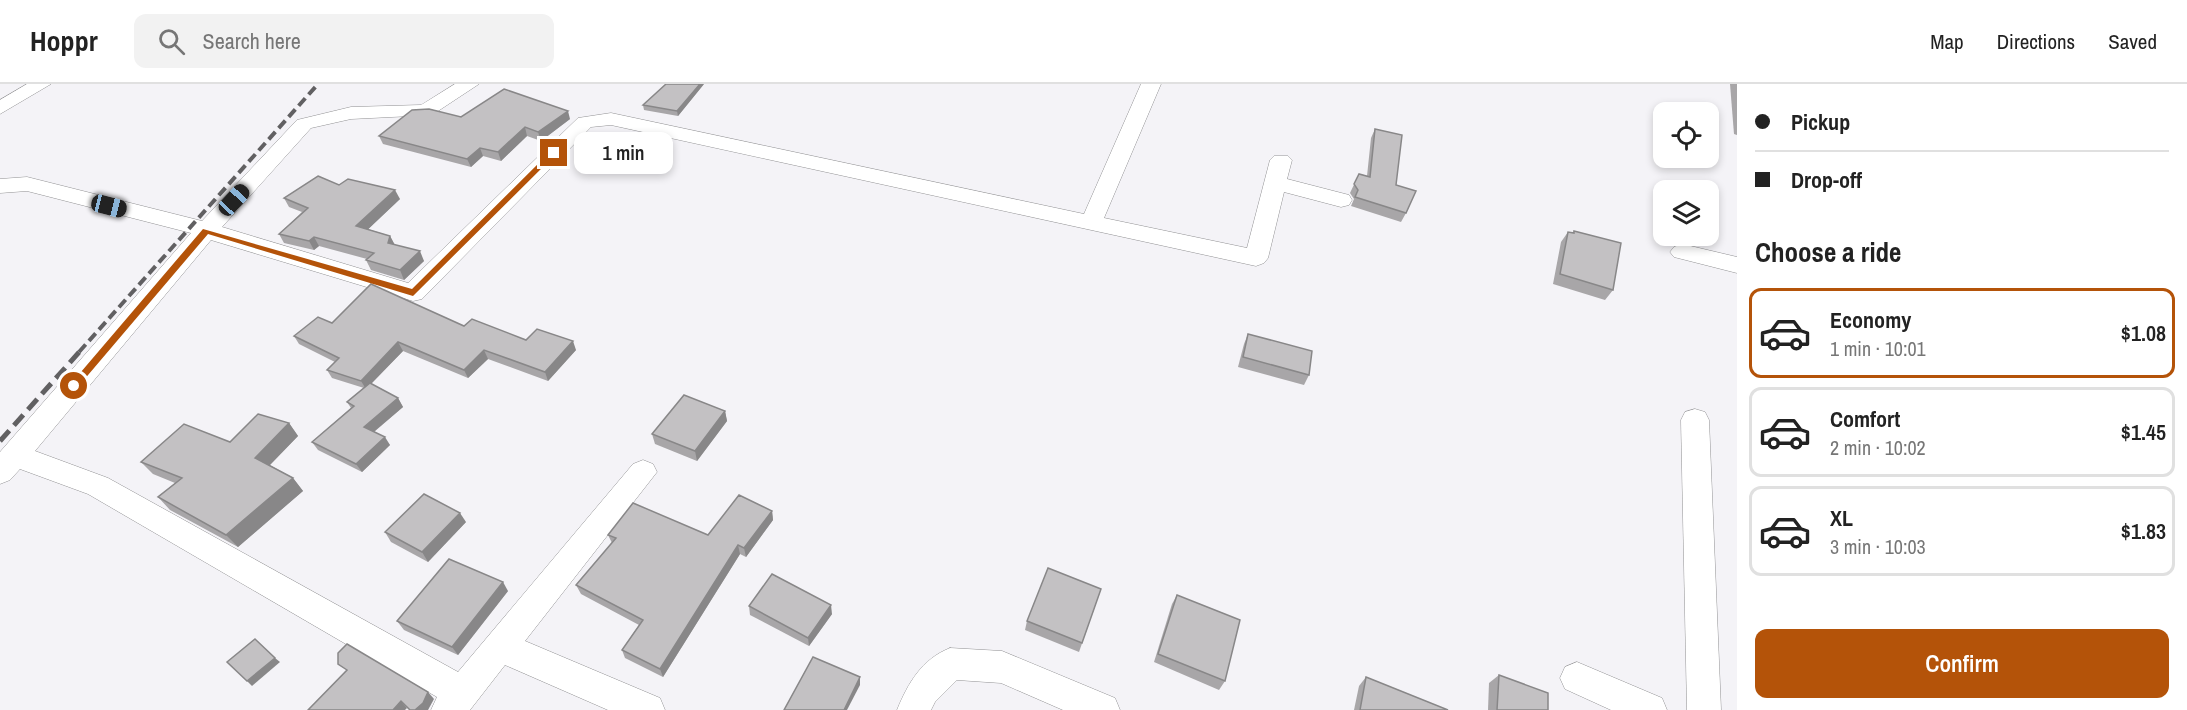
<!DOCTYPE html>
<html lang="en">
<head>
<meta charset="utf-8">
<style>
	body { margin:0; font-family:"Archivo Narrow",sans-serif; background:#f2f2f2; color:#222; height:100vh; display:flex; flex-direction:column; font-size:22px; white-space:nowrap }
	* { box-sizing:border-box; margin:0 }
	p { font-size:20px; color:#767676 }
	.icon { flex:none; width:33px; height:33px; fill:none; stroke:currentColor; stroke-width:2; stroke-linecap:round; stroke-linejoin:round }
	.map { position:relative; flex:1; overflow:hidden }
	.side { display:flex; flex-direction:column; background:#fff; width:450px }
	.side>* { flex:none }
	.guide { display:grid; align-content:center; height:132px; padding:0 18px; background:#fff }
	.buttons { position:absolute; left:1653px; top:18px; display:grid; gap:12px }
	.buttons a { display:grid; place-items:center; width:66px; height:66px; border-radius:12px; background:#fff; box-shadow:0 3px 9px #0003; font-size:30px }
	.end { position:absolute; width:27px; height:27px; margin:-14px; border:8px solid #b45309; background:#fff; box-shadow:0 0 0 3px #fff }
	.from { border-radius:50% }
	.bubble { position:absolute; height:42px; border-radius:12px; background:#fff; box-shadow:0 3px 9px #0003; font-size:20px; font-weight:600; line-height:42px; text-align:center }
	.car { position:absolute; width:18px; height:36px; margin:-18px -9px; border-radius:8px; box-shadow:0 0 4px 2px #0007; background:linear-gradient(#222 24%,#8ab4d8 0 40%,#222 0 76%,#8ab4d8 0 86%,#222 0) }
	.guide b { display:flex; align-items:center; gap:21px; height:57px; font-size:22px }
	.guide b+b { border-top:2px solid #e0e0e0 }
	.guide i { width:15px; height:15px; background:#222 }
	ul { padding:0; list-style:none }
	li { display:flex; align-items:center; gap:18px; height:90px; margin:0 12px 9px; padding:0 6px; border:3px solid #e0e0e0; border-radius:12px }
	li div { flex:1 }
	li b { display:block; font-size:22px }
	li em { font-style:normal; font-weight:600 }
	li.selected { border-color:#b45309 }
	li>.icon { width:54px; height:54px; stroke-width:1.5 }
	h2 { padding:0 18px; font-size:27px; line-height:72px }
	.cta { display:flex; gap:12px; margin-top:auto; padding:12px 18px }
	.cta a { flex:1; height:69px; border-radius:12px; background:#b45309; color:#fff; font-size:24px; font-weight:600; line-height:69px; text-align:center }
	header { display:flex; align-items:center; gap:36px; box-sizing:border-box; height:84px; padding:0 30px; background:#fff; border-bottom:2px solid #e0e0e0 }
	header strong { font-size:28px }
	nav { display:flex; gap:33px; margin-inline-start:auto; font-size:21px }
	.search { width:420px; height:54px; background:#f2f2f2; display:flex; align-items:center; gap:15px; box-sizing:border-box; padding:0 21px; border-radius:12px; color:#767676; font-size:22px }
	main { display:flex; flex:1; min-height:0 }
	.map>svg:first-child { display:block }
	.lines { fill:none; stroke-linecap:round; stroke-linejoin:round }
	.street-casing { stroke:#929294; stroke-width:1 }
	.street { fill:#fff; fill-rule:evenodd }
	.rail-far1 { stroke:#616062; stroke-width:4; stroke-dasharray:10 5; stroke-linecap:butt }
	.rail { stroke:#616062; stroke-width:5; stroke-dasharray:14 7; stroke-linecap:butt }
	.wall { fill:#a8a6a8 }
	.shaded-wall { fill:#888788 }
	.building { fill:#c3c1c3; stroke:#888788; stroke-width:1.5 }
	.route { fill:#b45309 }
</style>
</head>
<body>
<header>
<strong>Hoppr</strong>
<div class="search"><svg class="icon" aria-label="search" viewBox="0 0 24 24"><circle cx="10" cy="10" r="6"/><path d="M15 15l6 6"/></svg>Search here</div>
<nav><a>Map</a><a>Directions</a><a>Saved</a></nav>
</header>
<main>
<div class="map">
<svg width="1737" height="626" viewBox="0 0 1737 626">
	<rect width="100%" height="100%" fill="#f4f3f7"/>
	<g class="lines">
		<defs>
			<g id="street">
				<path d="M 27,0 L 51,0 L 0,30 L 0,16 Z"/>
				<path d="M 455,0 L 479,0 L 432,31 L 351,35 L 311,44 L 222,143 L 408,199 L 578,34 L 611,29 L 1084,130 L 1141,0 L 1161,0 L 1104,134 L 1247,164 L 1270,76 L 1274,72 L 1288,72 L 1292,76 L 1287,95 L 1349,111 L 1352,116 L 1349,121 L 1341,123 L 1284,108 L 1268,174 L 1264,179 L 1256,182 L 611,41 L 591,43 L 422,215 L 413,217 L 211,156 L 35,367 L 108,394 L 458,588 L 633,380 L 643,376 L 653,380 L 657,388 L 525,557 L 660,614 L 665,626 L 608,626 L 505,581 L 470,626 L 431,626 L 437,613 L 88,410 L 20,385 L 10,396 L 0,400 L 0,368 L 191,149 L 27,107 L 0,109 L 0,95 L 27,93 L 202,137 L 297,36 L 351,23 L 421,21 Z"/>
				<path d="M 1682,160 L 1737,173 L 1737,189 L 1674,173 L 1670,168 L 1674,163 Z"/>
				<path d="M 1695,325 L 1705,328 L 1709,336 L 1721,626 L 1687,626 L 1681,336 L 1685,328 Z"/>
				<path d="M 950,564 L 1002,567 L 1115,614 L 1120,626 L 1063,626 L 1001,599 L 957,596 L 935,618 L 931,626 L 897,626 C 908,599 922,575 950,564 Z"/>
				<path d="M 1577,578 L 1662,614 L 1667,626 L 1611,626 L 1565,605 L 1560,594 L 1565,583 Z"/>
			</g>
		</defs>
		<use href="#street" class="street-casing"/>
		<use href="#street" class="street"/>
		<path class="rail-far1" d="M 79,268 L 318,0"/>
		<path class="rail" d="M 0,357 L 81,266"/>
	</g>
	<g class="wall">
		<path d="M 704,0 L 678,32 L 644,26 L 643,21 Z"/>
		<path d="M 1730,0 L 1737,0 L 1737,51 L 1734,50 Z"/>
		<path d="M 461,33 L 570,35 L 541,57 L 527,52 L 501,77 L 483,72 L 471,83 L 383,60 L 379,52 Z"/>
		<path d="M 1375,45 L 1406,129 L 1401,138 L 1351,122 L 1354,115 L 1350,109 L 1359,90 L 1367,92 L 1371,54 Z"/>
		<path d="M 339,101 L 400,115 L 368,145 L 390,152 L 394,160 L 424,177 L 404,196 L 371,186 L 366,176 L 367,175 L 319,162 L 314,166 L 284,159 L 279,150 L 302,128 L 289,123 L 284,114 Z"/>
		<path d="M 1574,147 L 1613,206 L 1605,216 L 1553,200 L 1561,158 L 1568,148 L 1572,149 Z"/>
		<path d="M 332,239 L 464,242 L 576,266 L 548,297 L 488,275 L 468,294 L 403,267 L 371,300 L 398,314 L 403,323 L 374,348 L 390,361 L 362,388 L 318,366 L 312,358 L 351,324 L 347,318 L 364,304 L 332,294 L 327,286 L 335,278 L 299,260 L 294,252 Z"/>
		<path d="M 1248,250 L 1309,291 L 1304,301 L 1238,283 L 1244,260 Z"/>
		<path d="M 725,327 L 727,337 L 697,377 L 655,360 L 652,350 Z"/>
		<path d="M 289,339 L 298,352 L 270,381 L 293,394 L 303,407 L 238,463 L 170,426 L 158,413 L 175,399 L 153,390 L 141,378 L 230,358 Z"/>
		<path d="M 772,427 L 773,436 L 746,473 L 740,470 L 663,593 L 625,574 L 622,566 L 639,541 L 581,510 L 576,501 L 612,459 L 608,451 L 708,451 Z"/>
		<path d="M 466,438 L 428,478 L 391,458 L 385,448 Z"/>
		<path d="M 1101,505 L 1079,568 L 1025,546 L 1027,537 Z"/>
		<path d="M 508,507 L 458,571 L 404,546 L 397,537 Z"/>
		<path d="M 1177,511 L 1225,597 L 1219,606 L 1154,578 L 1172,520 Z"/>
		<path d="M 749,522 L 832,530 L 809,562 L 750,531 Z"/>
		<path d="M 1499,591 L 1548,626 L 1488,626 L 1489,599 Z"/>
		<path d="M 1366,593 L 1448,626 L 1354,626 L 1359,602 Z"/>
	</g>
	<g class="shaded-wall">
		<path d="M 700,0 L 704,0 L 678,32 L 677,27 Z"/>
		<path d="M 568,27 L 570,35 L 541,57 L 538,48 Z"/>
		<path d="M 525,43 L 527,52 L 501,77 L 498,68 Z"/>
		<path d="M 480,64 L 483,72 L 471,83 L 467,75 Z"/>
		<path d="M 395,106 L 400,115 L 361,152 L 356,142 Z"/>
		<path d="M 390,152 L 395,161 L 388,159 Z"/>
		<path d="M 314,153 L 319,162 L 314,166 L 309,157 Z"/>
		<path d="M 420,167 L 424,177 L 404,196 L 400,186 Z"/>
		<path d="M 573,257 L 576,266 L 548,297 L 545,288 Z"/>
		<path d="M 398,258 L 403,267 L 366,305 L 361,297 Z"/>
		<path d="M 484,266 L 488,275 L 468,294 L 464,286 Z"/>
		<path d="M 398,314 L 403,323 L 370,351 L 364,343 Z"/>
		<path d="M 725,327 L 727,337 L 697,377 L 695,367 Z"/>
		<path d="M 289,339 L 298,352 L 265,386 L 255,374 Z"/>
		<path d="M 385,353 L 390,361 L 362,388 L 356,380 Z"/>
		<path d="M 293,394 L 303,407 L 238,463 L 226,451 Z"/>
		<path d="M 772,427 L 773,436 L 746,473 L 744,464 Z"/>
		<path d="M 460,429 L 466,438 L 428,478 L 422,468 Z"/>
		<path d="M 738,461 L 740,470 L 663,593 L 660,585 Z"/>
		<path d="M 503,498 L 508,507 L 458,571 L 452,563 Z"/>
		<path d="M 831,521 L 832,530 L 809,562 L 808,554 Z"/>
		<path d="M 275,574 L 280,578 L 252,602 L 247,597 Z"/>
		<path d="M 860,593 L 860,601 L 847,626 L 844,626 Z"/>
		<path d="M 428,608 L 434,615 L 428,626 L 415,626 Z"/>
		<path d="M 401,617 L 407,624 L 405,626 L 393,626 Z"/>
	</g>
	<g class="building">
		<path d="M 666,0 L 700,0 L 677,27 L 643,21 Z"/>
		<path d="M 504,5 L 568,27 L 538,48 L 525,43 L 498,68 L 480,64 L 467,75 L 379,52 L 412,26 L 429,25 L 461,33 Z"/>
		<path d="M 1375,45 L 1402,51 L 1396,101 L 1416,107 L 1406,129 L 1355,113 L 1358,106 L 1354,100 L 1359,90 L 1370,93 Z"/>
		<path d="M 318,92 L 339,101 L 348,95 L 395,106 L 356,142 L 390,152 L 388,159 L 420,167 L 400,186 L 366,176 L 374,169 L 314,153 L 309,157 L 279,150 L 308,124 L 284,114 Z"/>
		<path d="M 1574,147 L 1621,159 L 1613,206 L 1560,190 L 1568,148 L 1574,149 Z"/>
		<path d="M 371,200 L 464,242 L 472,235 L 526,256 L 537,245 L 573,257 L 545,288 L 484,266 L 464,286 L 398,258 L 361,297 L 327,286 L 339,274 L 294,252 L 318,233 L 332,239 Z"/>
		<path d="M 1248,250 L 1312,267 L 1309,291 L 1243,273 Z"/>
		<path d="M 370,299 L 398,314 L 364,343 L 385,353 L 356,380 L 312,358 L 354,322 L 347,318 Z"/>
		<path d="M 684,311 L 725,327 L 695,367 L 652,350 Z"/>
		<path d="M 258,330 L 289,339 L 255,374 L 293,394 L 226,451 L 158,413 L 182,394 L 141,378 L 184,340 L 230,358 Z"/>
		<path d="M 424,410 L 460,429 L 422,468 L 385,448 Z"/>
		<path d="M 739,411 L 772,427 L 744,464 L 738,461 L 660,585 L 622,566 L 643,536 L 576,501 L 616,454 L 608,451 L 633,419 L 708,451 Z"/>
		<path d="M 449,475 L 503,498 L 452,563 L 397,537 Z"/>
		<path d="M 1048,484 L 1101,505 L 1082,559 L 1027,537 Z"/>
		<path d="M 772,490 L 831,521 L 808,554 L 749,522 Z"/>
		<path d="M 1177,511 L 1240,536 L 1225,597 L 1158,570 Z"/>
		<path d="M 255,555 L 275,574 L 247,597 L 227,578 Z"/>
		<path d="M 347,560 L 428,608 L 423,619 L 415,626 L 410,626 L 401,617 L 393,626 L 308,626 L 347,586 L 338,580 L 338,569 Z"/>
		<path d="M 813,573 L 860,593 L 844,626 L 784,626 Z"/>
		<path d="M 1499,591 L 1548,609 L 1548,626 L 1497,626 Z"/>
		<path d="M 1366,593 L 1448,626 L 1360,626 Z"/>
	</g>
	<path class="route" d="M 551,67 L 557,69 L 413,212 L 208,150 L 77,304 L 69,302 L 203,145 L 412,205 Z"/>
</svg>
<div class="buttons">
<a><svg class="icon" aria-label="locate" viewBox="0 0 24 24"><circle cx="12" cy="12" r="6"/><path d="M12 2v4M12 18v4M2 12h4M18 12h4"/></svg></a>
<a><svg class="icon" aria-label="layers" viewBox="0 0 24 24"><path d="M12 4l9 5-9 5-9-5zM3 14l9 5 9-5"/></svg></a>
</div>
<i class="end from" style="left:74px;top:302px"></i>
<i class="end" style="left:554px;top:69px"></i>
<div class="bubble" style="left:574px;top:48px;width:99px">1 min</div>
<i class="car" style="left:234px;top:116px;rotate:43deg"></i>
<i class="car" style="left:109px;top:122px;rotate:104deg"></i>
</div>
<section class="side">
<div class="guide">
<b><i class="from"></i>Pickup</b>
<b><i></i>Drop-off</b>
</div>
<h2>Choose a ride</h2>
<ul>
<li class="selected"><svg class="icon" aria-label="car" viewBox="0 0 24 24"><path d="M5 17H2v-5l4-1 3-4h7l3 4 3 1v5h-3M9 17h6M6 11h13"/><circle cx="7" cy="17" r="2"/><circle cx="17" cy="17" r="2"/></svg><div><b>Economy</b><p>1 min · 10:01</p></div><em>$1.08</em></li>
<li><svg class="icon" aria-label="car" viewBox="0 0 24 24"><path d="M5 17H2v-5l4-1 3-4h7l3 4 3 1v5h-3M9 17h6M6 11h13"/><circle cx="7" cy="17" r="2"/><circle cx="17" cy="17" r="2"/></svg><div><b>Comfort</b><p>2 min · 10:02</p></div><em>$1.45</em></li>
<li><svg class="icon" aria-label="car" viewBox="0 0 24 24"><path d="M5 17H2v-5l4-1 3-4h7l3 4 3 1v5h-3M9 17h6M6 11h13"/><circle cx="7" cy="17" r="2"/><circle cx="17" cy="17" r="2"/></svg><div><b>XL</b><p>3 min · 10:03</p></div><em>$1.83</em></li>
</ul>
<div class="cta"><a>Confirm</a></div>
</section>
</main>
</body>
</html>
